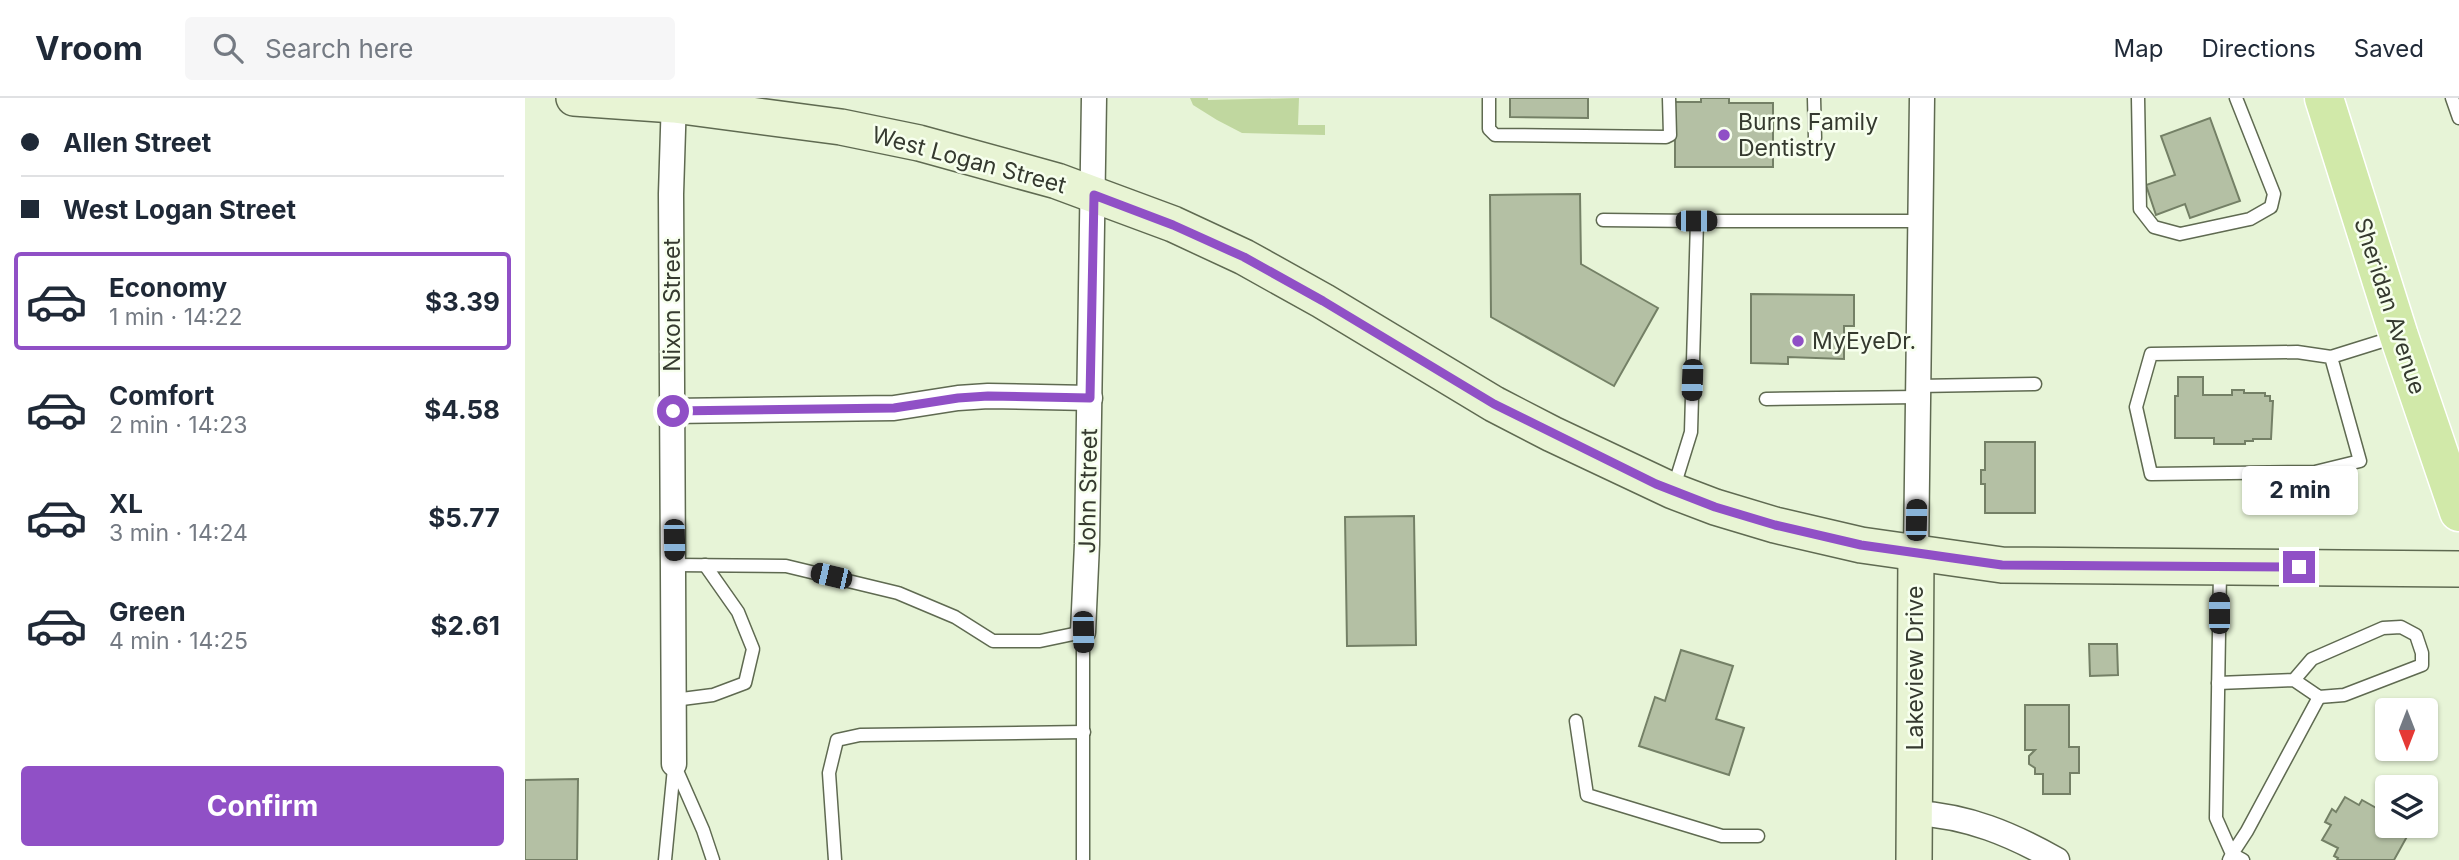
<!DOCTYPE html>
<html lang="en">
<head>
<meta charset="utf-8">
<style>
	body { margin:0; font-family:Inter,sans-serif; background:#f6f6f7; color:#1f2937; height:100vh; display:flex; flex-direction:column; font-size:26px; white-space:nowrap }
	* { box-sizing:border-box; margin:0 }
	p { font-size:23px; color:#747a83 }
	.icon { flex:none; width:38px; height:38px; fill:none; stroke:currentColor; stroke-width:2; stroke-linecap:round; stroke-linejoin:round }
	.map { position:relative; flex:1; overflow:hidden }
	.drawer { display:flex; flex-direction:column; background:#fff; width:525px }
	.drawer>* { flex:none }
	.guide { display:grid; align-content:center; height:154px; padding:0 21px; background:#fff }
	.needle { width:46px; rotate:180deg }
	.tools { position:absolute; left:1850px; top:600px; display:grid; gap:14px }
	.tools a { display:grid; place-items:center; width:63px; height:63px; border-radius:7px; background:#fff; box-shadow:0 2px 5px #0004; font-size:35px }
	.end { position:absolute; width:32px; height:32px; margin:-16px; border:9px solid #9050c6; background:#fff; box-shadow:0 0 0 4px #fff }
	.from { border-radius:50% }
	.bubble { position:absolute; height:49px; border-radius:7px; background:#fff; box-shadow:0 2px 5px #0004; font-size:23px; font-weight:700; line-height:49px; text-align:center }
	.car { position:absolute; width:21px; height:42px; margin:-21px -10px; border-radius:9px; box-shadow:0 0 5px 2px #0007; background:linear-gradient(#222 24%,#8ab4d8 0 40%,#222 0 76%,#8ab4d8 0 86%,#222 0) }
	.guide b { display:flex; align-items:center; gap:24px; height:66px; font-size:26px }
	.guide b+b { border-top:2px solid #e0e1e3 }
	.guide i { width:18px; height:18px; background:#1f2937 }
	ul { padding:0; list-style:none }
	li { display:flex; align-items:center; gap:21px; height:98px; margin:0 14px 10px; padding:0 7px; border:4px solid transparent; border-radius:7px }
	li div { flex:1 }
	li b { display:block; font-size:26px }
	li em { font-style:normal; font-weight:700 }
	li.current { border-color:#9050c6 }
	li>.icon { width:63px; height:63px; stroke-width:1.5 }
	.cta { display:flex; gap:14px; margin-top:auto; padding:14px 21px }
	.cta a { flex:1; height:80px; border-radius:7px; background:#9050c6; color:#fff; font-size:28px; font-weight:700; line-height:80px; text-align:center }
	header { display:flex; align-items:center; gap:42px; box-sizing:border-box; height:98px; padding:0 35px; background:#fff; border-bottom:2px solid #e0e1e3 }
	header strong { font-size:33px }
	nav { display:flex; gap:38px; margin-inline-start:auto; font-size:24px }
	.search { width:490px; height:63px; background:#f6f6f7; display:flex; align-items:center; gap:18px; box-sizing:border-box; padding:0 24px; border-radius:7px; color:#747a83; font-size:26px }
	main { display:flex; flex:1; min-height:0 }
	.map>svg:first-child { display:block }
	.green { fill:#c0d79f }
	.building { fill:#b4c0a4; stroke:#748066; stroke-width:2 }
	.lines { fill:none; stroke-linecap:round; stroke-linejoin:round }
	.lane-casing { stroke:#5f6a51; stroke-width:15 }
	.street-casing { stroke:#5f6a51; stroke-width:27 }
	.secondary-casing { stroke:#5f6a51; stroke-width:38 }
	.primary-casing { stroke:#fff; stroke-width:41 }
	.lane { stroke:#fff; stroke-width:12 }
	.street { stroke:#fff; stroke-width:24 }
	.secondary { stroke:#e8f4d4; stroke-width:35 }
	.primary { stroke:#d1e9a9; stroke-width:38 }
	.route { stroke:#9050c6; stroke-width:9 }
	.poi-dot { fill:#9050c6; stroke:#f7ffee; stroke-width:2.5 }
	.labels { text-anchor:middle; stroke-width:5; stroke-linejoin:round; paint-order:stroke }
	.poi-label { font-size:23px; fill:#353a2f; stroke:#f7ffee; text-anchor:start }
	.street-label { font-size:23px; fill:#353a2f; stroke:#f7ffee }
</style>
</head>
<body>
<header>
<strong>Vroom</strong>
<div class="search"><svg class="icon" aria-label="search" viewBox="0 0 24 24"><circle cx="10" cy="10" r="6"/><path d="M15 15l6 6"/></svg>Search here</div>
<nav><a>Map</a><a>Directions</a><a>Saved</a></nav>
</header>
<main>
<section class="drawer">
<div class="guide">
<b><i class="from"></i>Allen Street</b>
<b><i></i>West Logan Street</b>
</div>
<ul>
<li class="current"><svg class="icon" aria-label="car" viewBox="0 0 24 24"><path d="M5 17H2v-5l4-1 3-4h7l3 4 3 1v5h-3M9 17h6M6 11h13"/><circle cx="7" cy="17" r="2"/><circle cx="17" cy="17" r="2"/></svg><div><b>Economy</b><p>1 min · 14:22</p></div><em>$3.39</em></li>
<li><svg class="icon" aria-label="car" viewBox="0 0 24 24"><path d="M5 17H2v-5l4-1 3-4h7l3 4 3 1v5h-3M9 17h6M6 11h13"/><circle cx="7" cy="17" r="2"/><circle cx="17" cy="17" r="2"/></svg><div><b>Comfort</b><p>2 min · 14:23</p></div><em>$4.58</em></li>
<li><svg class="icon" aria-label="car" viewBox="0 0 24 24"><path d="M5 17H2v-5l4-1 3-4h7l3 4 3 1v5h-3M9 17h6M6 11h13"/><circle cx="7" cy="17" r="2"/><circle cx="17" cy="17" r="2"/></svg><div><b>XL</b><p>3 min · 14:24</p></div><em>$5.77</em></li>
<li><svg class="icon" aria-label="car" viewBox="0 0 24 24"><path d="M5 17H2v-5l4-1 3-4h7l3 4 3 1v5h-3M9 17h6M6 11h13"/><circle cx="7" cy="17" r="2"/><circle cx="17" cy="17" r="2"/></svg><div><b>Green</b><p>4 min · 14:25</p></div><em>$2.61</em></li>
</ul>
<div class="cta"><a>Confirm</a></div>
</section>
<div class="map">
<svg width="1934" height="762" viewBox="0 0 1934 762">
	<rect width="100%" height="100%" fill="#e7f4d7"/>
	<path class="green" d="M 665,0 L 683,0 L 683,2 L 774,0 L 773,27 L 800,27 L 800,37 L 717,35 L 692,22 L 668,7 Z"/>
	<g class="building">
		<path d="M 985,0 L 1063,0 L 1063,20 L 985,19 Z"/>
		<path d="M 1176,0 L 1204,0 L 1204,5 L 1248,5 L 1248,69 L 1150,69 L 1150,4 L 1176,4 Z"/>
		<path d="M 1685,20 L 1715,103 L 1665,120 L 1660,106 L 1631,117 L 1621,87 L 1650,77 L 1636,38 Z"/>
		<path d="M 1055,96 L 1056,166 L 1133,210 L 1089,288 L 966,219 L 965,97 Z"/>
		<path d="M 1226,196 L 1329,197 L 1329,228 L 1319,228 L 1319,261 L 1263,259 L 1263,266 L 1226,265 Z"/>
		<path d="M 1653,279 L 1678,279 L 1678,297 L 1707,297 L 1707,292 L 1719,292 L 1719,295 L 1740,295 L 1740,298 L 1745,298 L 1745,303 L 1748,303 L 1746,341 L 1728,341 L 1728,343 L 1720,343 L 1720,346 L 1689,346 L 1689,340 L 1650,340 L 1650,298 L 1653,298 Z"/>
		<path d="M 1460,344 L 1510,344 L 1510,415 L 1460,415 L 1460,386 L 1456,386 L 1456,372 L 1460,372 Z"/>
		<path d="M 889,418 L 891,547 L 822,548 L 820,419 Z"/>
		<path d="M 1564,546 L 1592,546 L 1593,577 L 1565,578 Z"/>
		<path d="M 1156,552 L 1208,568 L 1191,621 L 1219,630 L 1204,677 L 1114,648 L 1130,599 L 1140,603 Z"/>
		<path d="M 1500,607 L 1544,607 L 1544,649 L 1554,649 L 1554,675 L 1545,675 L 1545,696 L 1518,696 L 1518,676 L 1510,676 L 1510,670 L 1504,666 L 1504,658 L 1510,652 L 1500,652 Z"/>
		<path d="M 53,681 L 52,762 L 0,762 L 0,682 Z"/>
		<path d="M 1820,699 L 1834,707 L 1837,702 L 1862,716 L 1862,728 L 1871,728 L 1884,735 L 1869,762 L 1812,762 L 1813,760 L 1809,758 L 1813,750 L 1797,742 L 1806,727 L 1800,724 L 1807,711 L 1811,714 Z"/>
	</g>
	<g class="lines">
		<defs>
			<g id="lane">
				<path d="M 964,0 L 964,31 L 970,37 L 1141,39 L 1145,37 L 1144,0"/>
				<path d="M 1289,0 L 1290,40"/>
				<path d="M 1613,0 L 1615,111 L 1629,129 L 1655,136 L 1725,121 L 1746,109 L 1749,96 L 1711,0"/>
				<path d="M 1927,0 L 1934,20"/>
				<path d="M 1078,122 L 1172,123"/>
				<path d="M 1806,259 L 1835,363 L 1790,374 L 1626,376 L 1611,309 L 1626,256 L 1772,254 L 1806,259 L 1870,239"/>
				<path d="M 1393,288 L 1510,286"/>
				<path d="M 1241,301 L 1393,299"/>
				<path d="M 1148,392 L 1166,334 L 1172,123 L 1396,123"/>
				<path d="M 149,467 L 261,468 L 373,495 L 430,519 L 468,543 L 515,543 L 558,534 L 558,762"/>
				<path d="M 1695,473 L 1691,720 L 1707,756 L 1704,762"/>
				<path d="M 1693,585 L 1769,582 L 1794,599 L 1819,597 L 1897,567 L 1897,555 L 1891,537 L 1876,529 L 1858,530 L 1787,561 L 1769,582"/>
				<path d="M 149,602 L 188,597 L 220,585 L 228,551 L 213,514 L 180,467"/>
				<path d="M 1051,623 L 1062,697 L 1197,738 L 1233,738"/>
				<path d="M 149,666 L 178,732 L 188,762"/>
				<path d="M 140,762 L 149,670"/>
				<path d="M 310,762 L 304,675 L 312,642 L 335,637 L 559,634"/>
				<path d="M 1718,762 L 1707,756 L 1722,733 L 1794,599"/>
			</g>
			<g id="street">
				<path d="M 149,0 L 146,96 L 149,666"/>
				<path d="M 147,313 L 369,310 L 433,300 L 463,298 L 565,300"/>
				<path d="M 1391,456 L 1397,0"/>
				<path d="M 558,534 L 562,446 L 569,0"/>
				<path d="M 1390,715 C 1443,718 1486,736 1532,762"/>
			</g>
			<g id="secondary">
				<path d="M 49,0 L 149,7 L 316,29 L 394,45 L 532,83 L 648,126 L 719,159 L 798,203 L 969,306 L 1027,336 L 1148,393 L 1190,409 L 1250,427 L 1336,447 L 1477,467 L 1934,471"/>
				<path d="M 1389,762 L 1391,456"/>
			</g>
			<path id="primary" d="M 1799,0 L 1874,238 L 1934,414"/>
		</defs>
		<use href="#lane" class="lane-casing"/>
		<use href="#street" class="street-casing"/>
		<use href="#secondary" class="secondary-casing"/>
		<use href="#primary" class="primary-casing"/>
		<use href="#lane" class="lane"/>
		<use href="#street" class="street"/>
		<use href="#secondary" class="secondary"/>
		<use href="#primary" class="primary"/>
	</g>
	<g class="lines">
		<path class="route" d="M 148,313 L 369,310 L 433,300 L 463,298 L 565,300 L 569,97 L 648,127 L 719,159 L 798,203 L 969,306 L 1131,386 L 1190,409 L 1250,427 L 1336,447 L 1477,467 L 1774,469"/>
	</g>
	<g class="poi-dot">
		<circle cx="1199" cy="37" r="7"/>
		<circle cx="1273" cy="243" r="7"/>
	</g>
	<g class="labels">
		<g class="poi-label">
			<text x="1213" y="32">Burns Family<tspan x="1213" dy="26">Dentistry</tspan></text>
			<text x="1287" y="251">MyEyeDr.</text>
		</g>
		<g class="street-label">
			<text transform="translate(444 62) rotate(15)" y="8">West Logan Street</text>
			<text transform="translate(147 207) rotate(-90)" y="8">Nixon Street</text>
			<text transform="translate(1865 208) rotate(72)" y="8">Sheridan Avenue</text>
			<text transform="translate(563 393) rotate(-89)" y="8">John Street</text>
			<text transform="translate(1390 570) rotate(-90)" y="8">Lakeview Drive</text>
		</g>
	</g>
</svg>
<div class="tools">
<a><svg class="needle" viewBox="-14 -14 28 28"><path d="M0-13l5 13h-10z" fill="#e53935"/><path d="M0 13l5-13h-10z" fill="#747a83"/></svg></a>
<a><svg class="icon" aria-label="layers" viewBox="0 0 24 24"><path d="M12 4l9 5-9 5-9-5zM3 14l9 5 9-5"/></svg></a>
</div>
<i class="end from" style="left:148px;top:313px"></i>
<i class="end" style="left:1774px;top:469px"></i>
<div class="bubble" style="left:1717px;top:368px;width:116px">2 min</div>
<i class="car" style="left:1171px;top:123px;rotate:90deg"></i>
<i class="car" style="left:1167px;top:282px;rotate:182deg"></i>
<i class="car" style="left:1391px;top:422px;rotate:1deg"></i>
<i class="car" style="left:149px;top:442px;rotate:179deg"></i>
<i class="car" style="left:306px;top:478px;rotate:283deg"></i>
<i class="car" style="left:1694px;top:515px;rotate:0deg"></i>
<i class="car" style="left:558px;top:534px;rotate:179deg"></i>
</div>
</main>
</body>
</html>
